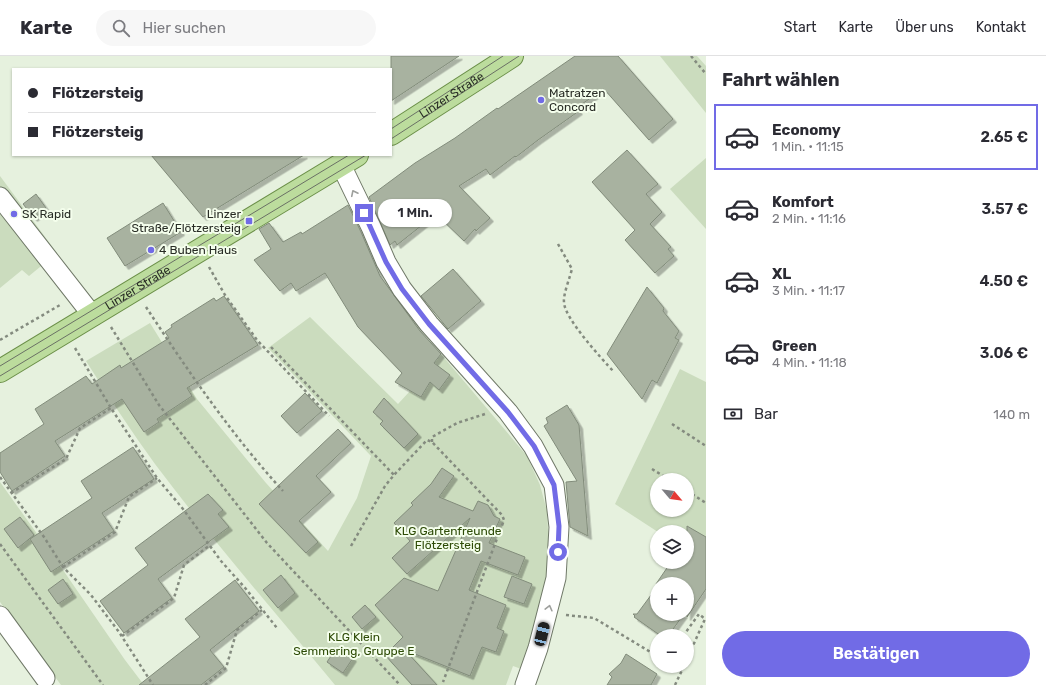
<!DOCTYPE html>
<html lang="de">
<head>
<meta charset="utf-8">
<style>
	body { margin:0; font-family:Rubik,sans-serif; background:#f7f7f7; color:#2b2b33; height:100vh; display:flex; flex-direction:column; font-size:15px; white-space:nowrap }
	* { box-sizing:border-box; margin:0 }
	p { font-size:13px; color:#7c7c81 }
	.icon { flex:none; width:22px; height:22px; fill:none; stroke:currentColor; stroke-width:2; stroke-linecap:round; stroke-linejoin:round }
	.map { position:relative; flex:1; overflow:hidden }
	.side { display:flex; flex-direction:column; background:#fff; width:340px }
	.side>* { flex:none }
	.hud { position:absolute; left:12px; top:12px; width:380px; height:88px; border-radius:0px; box-shadow:0 1px 3px #0004; display:grid; align-content:center; height:88px; padding:0 16px; background:#fff }
	.needle { width:26px; rotate:119deg }
	.fabs { position:absolute; left:650px; top:417px; display:grid; gap:8px }
	.fabs a { display:grid; place-items:center; width:44px; height:44px; border-radius:50%; background:#fff; box-shadow:0 1px 3px #0004; font-size:20px }
	.end { position:absolute; width:18px; height:18px; margin:-9px; border:5px solid #716be6; background:#fff; box-shadow:0 0 0 2px #fff }
	.from { border-radius:50% }
	.bubble { position:absolute; height:28px; border-radius:14px; background:#fff; box-shadow:0 1px 3px #0004; font-size:13px; font-weight:600; line-height:28px; text-align:center }
	.car { position:absolute; width:12px; height:24px; margin:-12px -6px; border-radius:5px; box-shadow:0 0 3px 1px #0007; background:linear-gradient(#222 24%,#8ab4d8 0 40%,#222 0 76%,#8ab4d8 0 86%,#222 0) }
	.hud b { display:flex; align-items:center; gap:14px; height:38px; font-size:15px }
	.hud b+b { border-top:1px solid #e1e1e2 }
	.hud i { width:10px; height:10px; background:#2b2b33 }
	ul { padding:0; list-style:none }
	li { display:flex; align-items:center; gap:12px; height:66px; margin:0 8px 6px; padding:0 8px; border:2px solid transparent; border-radius:0px }
	li div { flex:1 }
	li b { display:block; font-size:15px }
	li em { font-style:normal; font-weight:600 }
	li.on { border-color:#716be6 }
	li>.icon { width:36px; height:36px; stroke-width:1.5 }
	h2 { padding:0 16px; font-size:18px; line-height:48px }
	.pay { display:flex; align-items:center; gap:10px; height:44px; padding:0 16px; font-size:15px }
	.pay p { margin-inline-start:auto }
	.primary-button { display:flex; gap:8px; margin-top:auto; padding:8px 16px }
	.primary-button a { flex:1; height:46px; border-radius:24px; background:#716be6; color:#fff; font-size:16px; font-weight:600; line-height:46px; text-align:center }
	header { display:flex; align-items:center; gap:24px; box-sizing:border-box; height:56px; padding:0 20px; background:#fff; border-bottom:1px solid #e1e1e2 }
	header strong { font-size:19px }
	nav { display:flex; gap:22px; margin-inline-start:auto; font-size:14px }
	.search { width:280px; height:36px; background:#f7f7f7; display:flex; align-items:center; gap:10px; box-sizing:border-box; padding:0 14px; border-radius:22px; color:#7c7c81; font-size:15px }
	main { display:flex; flex:1; min-height:0 }
	.map>svg:first-child { display:block }
	.green { fill:#cbdcbe; fill-rule:evenodd }
	.building { fill:#a8b2a0; stroke:#828c7b; filter:url(#shadow) }
	.lines { fill:none; stroke-linecap:round; stroke-linejoin:round }
	.minor-casing { stroke:#6f7867; stroke-width:21 }
	.major-casing { stroke:#6b8f48; stroke-width:24 }
	.path { stroke:#848b7f; stroke-width:2.5; stroke-dasharray:3 3; stroke-linecap:butt }
	.minor { stroke:#fff; stroke-width:19 }
	.major { stroke:#bcdc9d; stroke-width:22 }
	.tram { stroke:#6a7065; stroke-width:1 }
	.oneway { stroke:#9ea09d }
	.route { stroke:#716be6; stroke-width:5 }
	.poi-dot { fill:#716be6; stroke:#f4feec; stroke-width:1.5 }
	.labels { text-anchor:middle; stroke-width:4; stroke-linejoin:round; paint-order:stroke }
	.poi-label { font-size:12px; fill:#282c25; stroke:#f4feec; text-anchor:start }
	.street-label { font-size:12px; fill:#282c25; stroke:#f4feec }
	.park-label { font-size:12px; fill:#2d4b06; stroke:#f4feec }
</style>
</head>
<body>
<header>
<strong>Karte</strong>
<div class="search"><svg class="icon" aria-label="search" viewBox="0 0 24 24"><circle cx="10" cy="10" r="6"/><path d="M15 15l6 6"/></svg>Hier suchen</div>
<nav><a>Start</a><a>Karte</a><a>Über uns</a><a>Kontakt</a></nav>
</header>
<main>
<div class="map">
<svg width="706" height="629" viewBox="0 0 706 629">
	<defs>
		<filter id="shadow"><feDropShadow dx="3.5" dy="3.5" stdDeviation="0" flood-color="#0004"/></filter>
	</defs>
	<rect width="100%" height="100%" fill="#e6f1de"/>
	<g class="green">
		<path d="M 660,0 L 697,0 L 706,10 L 706,57 Z"/>
		<path d="M 706,102 L 706,173 L 670,133 Z"/>
		<path d="M 0,120 L 57,197 L 29,220 L 22,214 L 0,232 Z"/>
		<path d="M 310,261 L 398,348 L 422,322 L 441,298 L 527,400 L 540,429 L 547,455 L 549,493 L 544,537 L 524,614 L 513,610 L 506,629 L 335,629 C 275,556 212,484 155,408 C 131,375 108,340 86,305 L 150,267 L 197,343 L 266,427 L 328,495 L 357,442 L 371,400 L 268,292 Z"/>
		<path d="M 680,313 L 706,326 L 706,506 L 687,476 L 664,476 L 662,474 L 661,476 L 658,476 L 615,448 ZM 657,424 L 687,424 L 687,454 L 657,454 Z"/>
		<path d="M 0,426 L 63,514 L 125,604 L 144,629 L 61,629 L 0,546 Z"/>
	</g>
	<g class="building">
		<path d="M 391,0 L 459,0 L 391,45 Z"/>
		<path d="M 575,0 L 618,0 L 673,63 L 649,84 L 604,33 L 576,52 L 579,55 L 538,84 L 516,101 L 515,100 L 490,119 L 486,113 L 459,130 L 490,162 L 476,175 L 475,173 L 464,185 L 436,158 L 397,189 L 395,185 L 390,189 L 369,141 L 415,107 L 455,82 L 497,52 L 498,53 Z"/>
		<path d="M 627,94 L 658,128 L 646,138 L 662,156 L 650,168 L 671,191 L 668,193 L 674,200 L 655,217 L 625,184 L 635,174 L 592,126 Z"/>
		<path d="M 151,99 L 304,99 L 203,161 Z"/>
		<path d="M 36,138 L 46,152 L 34,162 L 23,148 Z"/>
		<path d="M 163,147 L 181,176 L 125,210 L 107,182 Z"/>
		<path d="M 348,149 L 361,176 L 380,220 L 420,275 L 441,298 L 434,307 L 450,319 L 439,334 L 430,326 L 421,341 L 395,326 L 402,317 L 358,271 L 325,217 L 296,235 L 291,227 L 280,235 L 254,204 L 271,193 L 259,173 L 269,167 L 283,186 L 301,176 L 302,178 Z"/>
		<path d="M 453,213 L 481,245 L 448,273 L 421,240 Z"/>
		<path d="M 647,231 L 664,252 L 663,255 L 679,275 L 675,282 L 679,284 L 657,327 L 652,324 L 642,343 L 607,298 Z"/>
		<path d="M 224,240 L 258,289 L 187,332 L 192,340 L 157,363 L 159,366 L 144,376 L 122,343 L 55,385 L 65,400 L 12,435 L 0,416 L 0,397 L 44,368 L 35,353 L 86,320 L 92,328 L 120,309 L 121,312 L 169,282 L 165,276 L 172,271 L 171,269 L 214,242 L 216,245 Z"/>
		<path d="M 305,337 L 322,355 L 297,377 L 281,360 Z"/>
		<path d="M 384,342 L 418,378 L 404,392 L 380,368 L 383,365 L 373,356 Z"/>
		<path d="M 567,349 L 579,369 L 588,480 L 570,471 L 566,426 L 577,425 L 544,370 L 548,367 L 546,362 Z"/>
		<path d="M 338,373 L 351,387 L 316,420 L 331,436 L 299,465 L 318,486 L 306,497 L 259,448 Z"/>
		<path d="M 133,391 L 154,423 L 102,457 L 114,475 L 51,516 L 30,483 L 92,442 L 81,425 Z"/>
		<path d="M 442,412 L 454,420 L 439,441 L 473,455 L 478,445 L 488,449 L 494,460 L 500,463 L 489,487 L 525,501 L 518,519 L 481,505 L 469,534 L 506,549 L 497,572 L 504,575 L 496,596 L 482,591 L 470,620 L 405,594 L 437,629 L 412,629 L 385,599 L 403,581 L 375,549 L 404,522 L 438,535 L 470,462 L 407,518 L 392,502 L 410,485 L 394,467 L 413,449 L 411,447 L 431,428 Z"/>
		<path d="M 208,438 L 223,454 L 218,458 L 229,471 L 158,523 L 172,542 L 124,577 L 100,545 L 148,509 L 135,492 Z"/>
		<path d="M 20,461 L 34,479 L 18,492 L 4,473 Z"/>
		<path d="M 687,470 L 706,481 L 706,533 L 687,561 L 687,528 L 656,528 L 671,506 L 687,506 Z"/>
		<path d="M 281,519 L 295,537 L 278,552 L 263,534 Z"/>
		<path d="M 512,520 L 532,528 L 524,548 L 504,541 Z"/>
		<path d="M 63,523 L 73,538 L 58,548 L 48,534 Z"/>
		<path d="M 235,524 L 259,555 L 210,594 L 224,611 L 201,629 L 139,629 L 200,581 L 185,563 Z"/>
		<path d="M 657,531 L 657,558 L 684,558 L 668,580 L 661,580 L 634,561 L 635,560 L 633,558 L 637,558 Z"/>
		<path d="M 365,549 L 376,561 L 362,573 L 352,561 Z"/>
		<path d="M 337,591 L 353,602 L 343,617 L 327,606 Z"/>
		<path d="M 626,598 L 657,618 L 651,629 L 607,629 L 612,621 L 609,618 L 621,607 Z"/>
	</g>
	<g class="lines">
		<defs>
			<g id="minor">
				<path d="M 341,109 L 371,171 L 386,206 L 402,233 L 429,268 L 508,356 L 533,390 L 554,429 L 559,471 L 556,522 L 538,592 L 525,629"/>
				<path d="M 0,141 L 93,260"/>
				<path d="M 0,560 L 45,622"/>
			</g>
			<g id="major">
				<path id="s1" d="M 391,78 L 512,0"/>
				<path id="s2" d="M 0,315 L 357,99"/>
			</g>
		</defs>
		<use href="#minor" class="minor-casing"/>
		<use href="#major" class="major-casing"/>
		<g class="path">
			<path d="M 691,0 L 706,18"/>
			<path d="M 558,188 L 572,213 C 570,221 563,239 564,246 C 564,262 602,303 614,316"/>
			<path d="M 209,211 L 225,239 L 257,284 L 329,360"/>
			<path d="M 146,251 C 188,315 231,378 283,435"/>
			<path d="M 111,271 L 159,349 L 267,487 L 400,629"/>
			<path d="M 0,284 L 60,249"/>
			<path d="M 271,291 L 394,419"/>
			<path d="M 75,292 L 111,352 L 157,422 L 183,453 L 221,505 L 246,533 L 277,572"/>
			<path d="M 672,368 L 706,390"/>
			<path d="M 432,386 L 432,381 L 457,367 L 485,358"/>
			<path d="M 652,413 L 670,424"/>
			<path d="M 0,421 L 44,481 L 63,511 L 91,539 L 119,576 L 153,629"/>
			<path d="M 687,435 L 706,447"/>
			<path d="M 11,437 L 66,403 L 80,372 L 111,352"/>
			<path d="M 0,488 L 103,629"/>
			<path d="M 351,490 L 385,430 L 394,419 L 427,384 L 432,386 L 502,459 L 504,464 L 443,626"/>
			<path d="M 63,511 L 115,476 L 129,441 L 157,422"/>
			<path d="M 566,559 L 594,562 L 657,600"/>
			<path d="M 122,580 L 174,542 L 184,509 L 210,489"/>
			<path d="M 683,580 L 699,558 L 705,563 L 687,603"/>
			<path d="M 674,610 L 682,615"/>
			<path d="M 205,629 L 226,612 L 237,574 L 262,554"/>
			<path d="M 675,629 L 684,610"/>
		</g>
		<use href="#minor" class="minor"/>
		<use href="#major" class="major"/>
		<g class="tram">
			<path d="M 391,73 L 503,0"/>
			<path d="M 391,83 L 519,0"/>
			<path d="M 0,310 L 349,99"/>
			<path d="M 0,320 L 366,99"/>
		</g>
	</g>
	<defs><path id="oneway-chevron" d="M-2-3.5L2.5 0L-2 3.5" fill="none" stroke-width="1.6" stroke-linecap="round" stroke-linejoin="round"/></defs>
	<g class="oneway">
		<use href="#oneway-chevron" transform="translate(354 137) rotate(-116)"/>
		<use href="#oneway-chevron" transform="translate(549 552) rotate(-76)"/>
	</g>
	<g class="lines">
		<path class="route" d="M 364,157 L 386,206 L 402,233 L 429,268 L 508,356 L 534,390 L 554,429 L 559,470 L 558,496"/>
	</g>
	<g class="poi-dot">
		<circle cx="541" cy="44" r="4"/>
		<circle cx="14" cy="158" r="4"/>
		<rect x="245" y="161" width="8" height="8" rx="2"/>
		<circle cx="151" cy="194" r="4"/>
	</g>
	<g class="labels">
		<g class="poi-label">
			<text x="549" y="41">Matratzen<tspan x="549" dy="14">Concord</tspan></text>
			<text x="22" y="162">SK Rapid</text>
			<text x="241" y="162" text-anchor="end">Linzer<tspan x="241" dy="14">Straße/Flötzersteig</tspan></text>
			<text x="159" y="198">4 Buben Haus</text>
		</g>
		<g class="street-label">
			<text dy="4" stroke="none"><textPath href="#s1" startOffset="72">Linzer Straße</textPath></text>
			<text dy="4" stroke="none"><textPath href="#s2" startOffset="161">Linzer Straße</textPath></text>
		</g>
		<g class="park-label">
			<text x="448" y="479">KLG Gartenfreunde<tspan x="448" dy="14">Flötzersteig</tspan></text>
			<text x="354" y="585">KLG Klein<tspan x="354" dy="14">Semmering, Gruppe E</tspan></text>
		</g>
	</g>
</svg>
<div class="fabs">
<a><svg class="needle" viewBox="-14 -14 28 28"><path d="M0-13l5 13h-10z" fill="#e53935"/><path d="M0 13l5-13h-10z" fill="#7c7c81"/></svg></a>
<a><svg class="icon" aria-label="layers" viewBox="0 0 24 24"><path d="M12 4l9 5-9 5-9-5zM3 14l9 5 9-5"/></svg></a>
<a>+</a>
<a>−</a>
</div>
<i class="end from" style="left:558px;top:496px"></i>
<i class="end" style="left:364px;top:157px"></i>
<div class="bubble" style="left:378px;top:143px;width:74px">1 Min.</div>
<i class="car" style="left:542px;top:578px;rotate:14deg"></i>
<div class="hud">
<b><i class="from"></i>Flötzersteig</b>
<b><i></i>Flötzersteig</b>
</div>
</div>
<section class="side">
<h2>Fahrt wählen</h2>
<ul>
<li class="on"><svg class="icon" aria-label="car" viewBox="0 0 24 24"><path d="M5 17H2v-5l4-1 3-4h7l3 4 3 1v5h-3M9 17h6M6 11h13"/><circle cx="7" cy="17" r="2"/><circle cx="17" cy="17" r="2"/></svg><div><b>Economy</b><p>1 Min. · 11:15</p></div><em>2.65 €</em></li>
<li><svg class="icon" aria-label="car" viewBox="0 0 24 24"><path d="M5 17H2v-5l4-1 3-4h7l3 4 3 1v5h-3M9 17h6M6 11h13"/><circle cx="7" cy="17" r="2"/><circle cx="17" cy="17" r="2"/></svg><div><b>Komfort</b><p>2 Min. · 11:16</p></div><em>3.57 €</em></li>
<li><svg class="icon" aria-label="car" viewBox="0 0 24 24"><path d="M5 17H2v-5l4-1 3-4h7l3 4 3 1v5h-3M9 17h6M6 11h13"/><circle cx="7" cy="17" r="2"/><circle cx="17" cy="17" r="2"/></svg><div><b>XL</b><p>3 Min. · 11:17</p></div><em>4.50 €</em></li>
<li><svg class="icon" aria-label="car" viewBox="0 0 24 24"><path d="M5 17H2v-5l4-1 3-4h7l3 4 3 1v5h-3M9 17h6M6 11h13"/><circle cx="7" cy="17" r="2"/><circle cx="17" cy="17" r="2"/></svg><div><b>Green</b><p>4 Min. · 11:18</p></div><em>3.06 €</em></li>
</ul>
<div class="pay"><svg class="icon" aria-label="cash" viewBox="0 0 24 24"><path d="M3 7h18v10H3z"/><circle cx="12" cy="12" r="2"/></svg>Bar<p>140 m</p></div>
<div class="primary-button"><a>Bestätigen</a></div>
</section>
</main>
</body>
</html>
